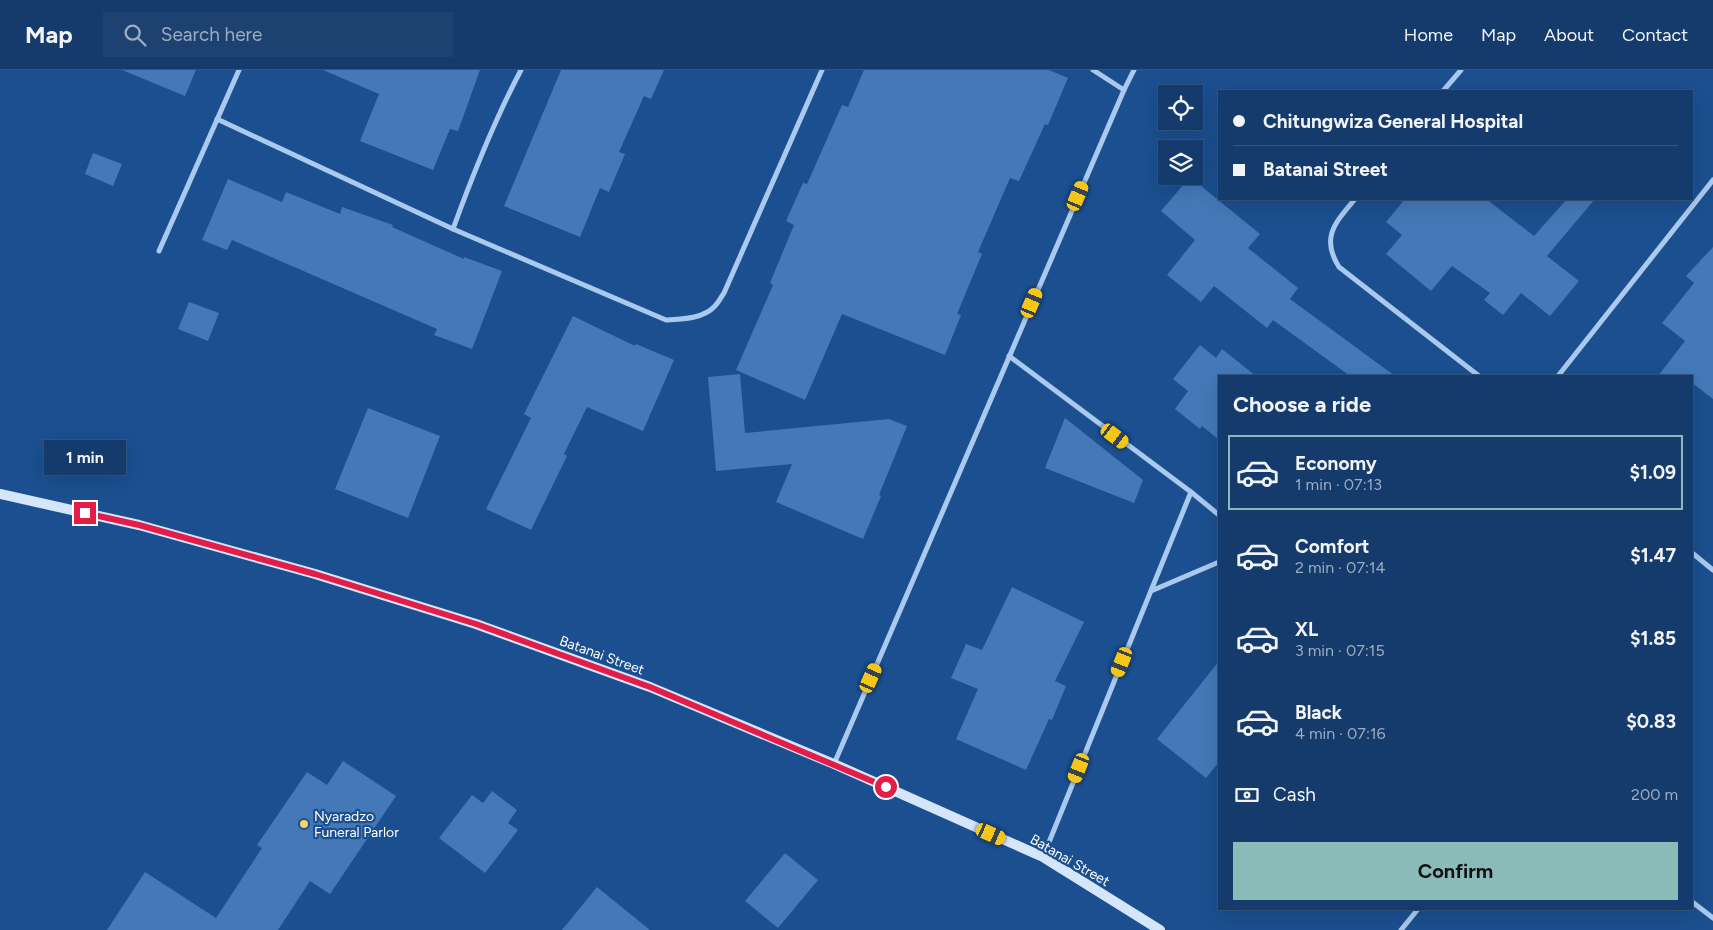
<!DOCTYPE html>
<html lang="en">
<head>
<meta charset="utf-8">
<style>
	body { margin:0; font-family:Figtree,sans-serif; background:#1d4271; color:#f1f3f6; height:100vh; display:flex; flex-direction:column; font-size:19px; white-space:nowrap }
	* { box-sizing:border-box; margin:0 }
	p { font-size:16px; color:#9dadc1 }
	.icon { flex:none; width:28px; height:28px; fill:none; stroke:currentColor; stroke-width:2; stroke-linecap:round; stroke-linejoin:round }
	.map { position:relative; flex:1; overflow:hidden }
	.side { position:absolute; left:1218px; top:305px; width:475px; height:535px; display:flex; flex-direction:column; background:#143b6b; border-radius:0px; box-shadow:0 5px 20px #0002,0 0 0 1px #33557e }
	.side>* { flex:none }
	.banner { position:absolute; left:1218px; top:20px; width:475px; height:110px; border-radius:0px; box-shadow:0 5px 20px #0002,0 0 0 1px #33557e; display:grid; align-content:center; height:110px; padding:0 15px; background:#143b6b }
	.controls { position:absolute; left:1158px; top:15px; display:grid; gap:10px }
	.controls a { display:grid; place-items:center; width:45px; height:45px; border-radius:0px; background:#143b6b; box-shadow:0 5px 20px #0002,0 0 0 1px #33557e; font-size:25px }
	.end { position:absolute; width:22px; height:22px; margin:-11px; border:6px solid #e11d48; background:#fff; box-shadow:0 0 0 2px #fff }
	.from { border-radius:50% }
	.bubble { position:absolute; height:35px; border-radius:0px; background:#143b6b; box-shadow:0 5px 20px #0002,0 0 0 1px #33557e; font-size:16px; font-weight:700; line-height:35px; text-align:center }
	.car { position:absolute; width:15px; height:30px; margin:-15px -8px; border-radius:6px; box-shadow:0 0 4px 1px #0007; background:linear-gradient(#f5c518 24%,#345 0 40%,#f5c518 0 76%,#345 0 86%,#f5c518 0) }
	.banner b { display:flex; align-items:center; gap:18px; height:48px; font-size:19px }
	.banner b+b { border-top:1px solid #33557e }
	.banner i { width:12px; height:12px; background:#f1f3f6 }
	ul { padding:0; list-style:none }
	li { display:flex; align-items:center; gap:15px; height:75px; margin:0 10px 8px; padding:0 5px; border:2px solid transparent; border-radius:0px }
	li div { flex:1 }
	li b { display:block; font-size:19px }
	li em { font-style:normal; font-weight:700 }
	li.selected { border-color:#8bbbb9 }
	li>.icon { width:45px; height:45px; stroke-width:1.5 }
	h2 { padding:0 15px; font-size:22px; line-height:60px }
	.pay { display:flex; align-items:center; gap:12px; height:55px; padding:0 15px; font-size:19px }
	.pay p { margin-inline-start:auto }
	.action { display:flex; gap:10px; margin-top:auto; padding:10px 15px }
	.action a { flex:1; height:58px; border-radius:0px; background:#8bbbb9; color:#111; font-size:20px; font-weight:700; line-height:58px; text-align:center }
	header { display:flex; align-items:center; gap:30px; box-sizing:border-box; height:70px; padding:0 25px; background:#143b6b; border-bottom:1px solid #33557e }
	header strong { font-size:24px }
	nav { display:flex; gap:28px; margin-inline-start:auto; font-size:18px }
	.search { width:350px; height:45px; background:#1d4271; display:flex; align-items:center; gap:12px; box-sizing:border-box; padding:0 18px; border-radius:0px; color:#9dadc1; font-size:19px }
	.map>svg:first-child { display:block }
	.building { fill:#4478b7 }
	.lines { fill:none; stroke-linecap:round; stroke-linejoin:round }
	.street { stroke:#a9c9ee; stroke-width:5 }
	.secondary { stroke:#d6e6fa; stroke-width:10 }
	.route { stroke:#e11d48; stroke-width:6 }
	.poi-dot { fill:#ffd166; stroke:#1b4f8f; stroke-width:2 }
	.labels { text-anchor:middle; stroke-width:4.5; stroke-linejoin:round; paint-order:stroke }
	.street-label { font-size:14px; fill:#fff; stroke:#1b4f8f }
	.poi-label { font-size:14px; fill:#fff; stroke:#1b4f8f; text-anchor:start }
</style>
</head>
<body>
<header>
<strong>Map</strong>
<div class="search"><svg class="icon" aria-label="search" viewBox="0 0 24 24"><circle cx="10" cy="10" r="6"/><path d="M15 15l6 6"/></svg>Search here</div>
<nav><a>Home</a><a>Map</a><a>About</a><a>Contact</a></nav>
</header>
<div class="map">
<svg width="1713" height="860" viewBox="0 0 1713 860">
	<rect width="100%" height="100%" fill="#1b4f8f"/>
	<g class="building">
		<path d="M 122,0 L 196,0 L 185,26 Z"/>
		<path d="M 323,0 L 480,0 L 458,61 L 450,59 L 433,100 L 360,71 L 379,24 Z"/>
		<path d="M 561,0 L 664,0 L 651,29 L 644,26 L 619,82 L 625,84 L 609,122 L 600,118 L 580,167 L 504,136 Z"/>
		<path d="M 864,0 L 1049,0 L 1068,8 L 1048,55 L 1045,54 L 1019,111 L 1010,108 L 978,182 L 982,184 L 957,244 L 961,245 L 945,285 L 842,244 L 805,330 L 736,300 L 773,215 L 770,213 L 794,155 L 786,151 L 803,113 L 807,114 L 842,35 L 848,37 Z"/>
		<path d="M 93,83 L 122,94 L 113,116 L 85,104 Z"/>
		<path d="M 1190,107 L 1260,164 L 1248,178 L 1298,218 L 1290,229 L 1395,306 L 1350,306 L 1273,250 L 1267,258 L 1214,216 L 1201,232 L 1167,205 L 1195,170 L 1161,141 Z"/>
		<path d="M 228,109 L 282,132 L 286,122 L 340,144 L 342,137 L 393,155 L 392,157 L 464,189 L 464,187 L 502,201 L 472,279 L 434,265 L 437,259 L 232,170 L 227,180 L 202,170 Z"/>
		<path d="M 1405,129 L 1486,129 L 1534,166 L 1567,129 L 1595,129 L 1547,186 L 1579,211 L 1550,246 L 1521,223 L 1503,245 L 1484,230 L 1490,223 L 1452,196 L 1431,221 L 1386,184 L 1402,165 L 1386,152 Z"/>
		<path d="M 1713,177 L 1713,329 L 1691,312 L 1691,306 L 1658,306 L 1685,271 L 1662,253 L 1694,213 L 1686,206 Z"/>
		<path d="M 189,232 L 219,243 L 208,271 L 178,259 Z"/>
		<path d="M 573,246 L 635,276 L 636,274 L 674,290 L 643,361 L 587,337 L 564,384 L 567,386 L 531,460 L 486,439 L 531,348 L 524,344 Z"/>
		<path d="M 1200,275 L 1216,288 L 1222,279 L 1256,306 L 1219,306 L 1219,370 L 1202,356 L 1200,359 L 1175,339 L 1188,321 L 1173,309 Z"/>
		<path d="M 740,304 L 745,363 L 889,349 L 907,356 L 879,425 L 881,426 L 863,469 L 776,432 L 792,394 L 716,401 L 708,307 Z"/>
		<path d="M 368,338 L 440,366 L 408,448 L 335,419 Z"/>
		<path d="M 1065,348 L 1143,410 L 1134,433 L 1045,398 Z"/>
		<path d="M 1012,517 L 1084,552 L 1055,611 L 1066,616 L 1052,650 L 1049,649 L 1026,700 L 956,669 L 978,619 L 951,608 L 966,574 L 982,580 Z"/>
		<path d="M 1219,591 L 1219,692 L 1206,708 L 1157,669 Z"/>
		<path d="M 343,691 L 396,726 L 330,824 L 310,811 L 278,860 L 107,860 L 145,802 L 216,848 L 262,778 L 257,775 L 307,702 L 327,715 Z"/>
		<path d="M 492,721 L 517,740 L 508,753 L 518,760 L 485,803 L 439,768 L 472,725 L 483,733 Z"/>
		<path d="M 785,783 L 818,810 L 778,858 L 745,831 Z"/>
		<path d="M 597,817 L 650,860 L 562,860 Z"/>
	</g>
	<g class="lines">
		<g class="street">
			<path d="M 1093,0 L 1124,20"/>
			<path d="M 1443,21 L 1461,0"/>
			<path d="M 217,49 L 453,159 L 666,250 C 682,249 703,249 715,236 C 719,232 721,227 724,223 L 822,0"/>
			<path d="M 1355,129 C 1336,152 1320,167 1339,197 L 1479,306"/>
			<path d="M 453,159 C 473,104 494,51 521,0"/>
			<path d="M 159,181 L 239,0"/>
			<path d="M 1009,286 L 1191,422 L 1219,445"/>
			<path d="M 1558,306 L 1713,110"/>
			<path d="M 1691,482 L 1713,500"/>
			<path d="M 1151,521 L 1219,492"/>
			<path d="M 834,694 L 1124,20 L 1134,0"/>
			<path d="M 1043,787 L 1191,422"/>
			<path d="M 1691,831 L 1713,848"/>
			<path d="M 1401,860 L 1418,839"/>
		</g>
		<path class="secondary" d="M 0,424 L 139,455 L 315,504 L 476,554 L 650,617 L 834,694 L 1043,787 L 1160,860"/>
	</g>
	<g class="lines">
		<path class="route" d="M 85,443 L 139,455 L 315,504 L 476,554 L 650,617 L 886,717"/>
	</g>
	<circle class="poi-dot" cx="304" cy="754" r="5"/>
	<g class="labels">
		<g class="street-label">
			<text transform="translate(602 585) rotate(20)" y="5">Batanai Street</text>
			<text transform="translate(1070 790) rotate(30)" y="5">Batanai Street</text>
		</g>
		<g class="poi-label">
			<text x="314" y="751">Nyaradzo<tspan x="314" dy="16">Funeral Parlor</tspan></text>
		</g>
	</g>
</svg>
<div class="controls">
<a><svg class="icon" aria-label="locate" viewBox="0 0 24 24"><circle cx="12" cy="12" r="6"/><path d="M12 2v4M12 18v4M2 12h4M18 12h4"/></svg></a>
<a><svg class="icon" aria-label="layers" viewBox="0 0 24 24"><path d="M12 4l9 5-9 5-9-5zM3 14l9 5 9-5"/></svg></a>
</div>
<i class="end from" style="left:886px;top:717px"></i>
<i class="end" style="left:85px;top:443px"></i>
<div class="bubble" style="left:44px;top:370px;width:82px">1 min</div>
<i class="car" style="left:1078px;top:126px;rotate:23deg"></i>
<i class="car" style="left:1032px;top:233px;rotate:23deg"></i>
<i class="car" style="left:1115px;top:366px;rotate:127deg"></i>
<i class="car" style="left:1122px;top:592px;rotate:202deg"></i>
<i class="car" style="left:871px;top:608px;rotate:24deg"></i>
<i class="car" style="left:1079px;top:698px;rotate:202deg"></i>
<i class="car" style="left:991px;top:764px;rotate:114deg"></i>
<div class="banner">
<b><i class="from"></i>Chitungwiza General Hospital</b>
<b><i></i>Batanai Street</b>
</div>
<section class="side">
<h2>Choose a ride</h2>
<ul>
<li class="selected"><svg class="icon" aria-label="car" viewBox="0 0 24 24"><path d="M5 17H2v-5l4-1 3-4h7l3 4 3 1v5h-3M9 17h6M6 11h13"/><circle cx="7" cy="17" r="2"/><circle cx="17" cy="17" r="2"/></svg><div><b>Economy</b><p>1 min · 07:13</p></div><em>$1.09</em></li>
<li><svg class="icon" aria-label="car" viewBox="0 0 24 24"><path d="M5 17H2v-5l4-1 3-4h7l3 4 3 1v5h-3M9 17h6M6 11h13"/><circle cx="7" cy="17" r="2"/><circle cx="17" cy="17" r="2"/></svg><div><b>Comfort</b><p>2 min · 07:14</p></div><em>$1.47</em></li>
<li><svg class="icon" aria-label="car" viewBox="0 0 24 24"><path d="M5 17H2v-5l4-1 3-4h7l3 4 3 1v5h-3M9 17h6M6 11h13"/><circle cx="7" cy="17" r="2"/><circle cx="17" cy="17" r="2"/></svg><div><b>XL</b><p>3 min · 07:15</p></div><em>$1.85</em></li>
<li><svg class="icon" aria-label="car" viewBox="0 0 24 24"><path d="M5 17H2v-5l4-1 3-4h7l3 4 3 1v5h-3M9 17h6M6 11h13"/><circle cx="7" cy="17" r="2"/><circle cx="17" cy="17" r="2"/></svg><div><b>Black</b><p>4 min · 07:16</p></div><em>$0.83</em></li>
</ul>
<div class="pay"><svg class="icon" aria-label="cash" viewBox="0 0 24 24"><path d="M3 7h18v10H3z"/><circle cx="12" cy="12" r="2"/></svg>Cash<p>200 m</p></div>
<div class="action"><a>Confirm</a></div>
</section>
</div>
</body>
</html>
